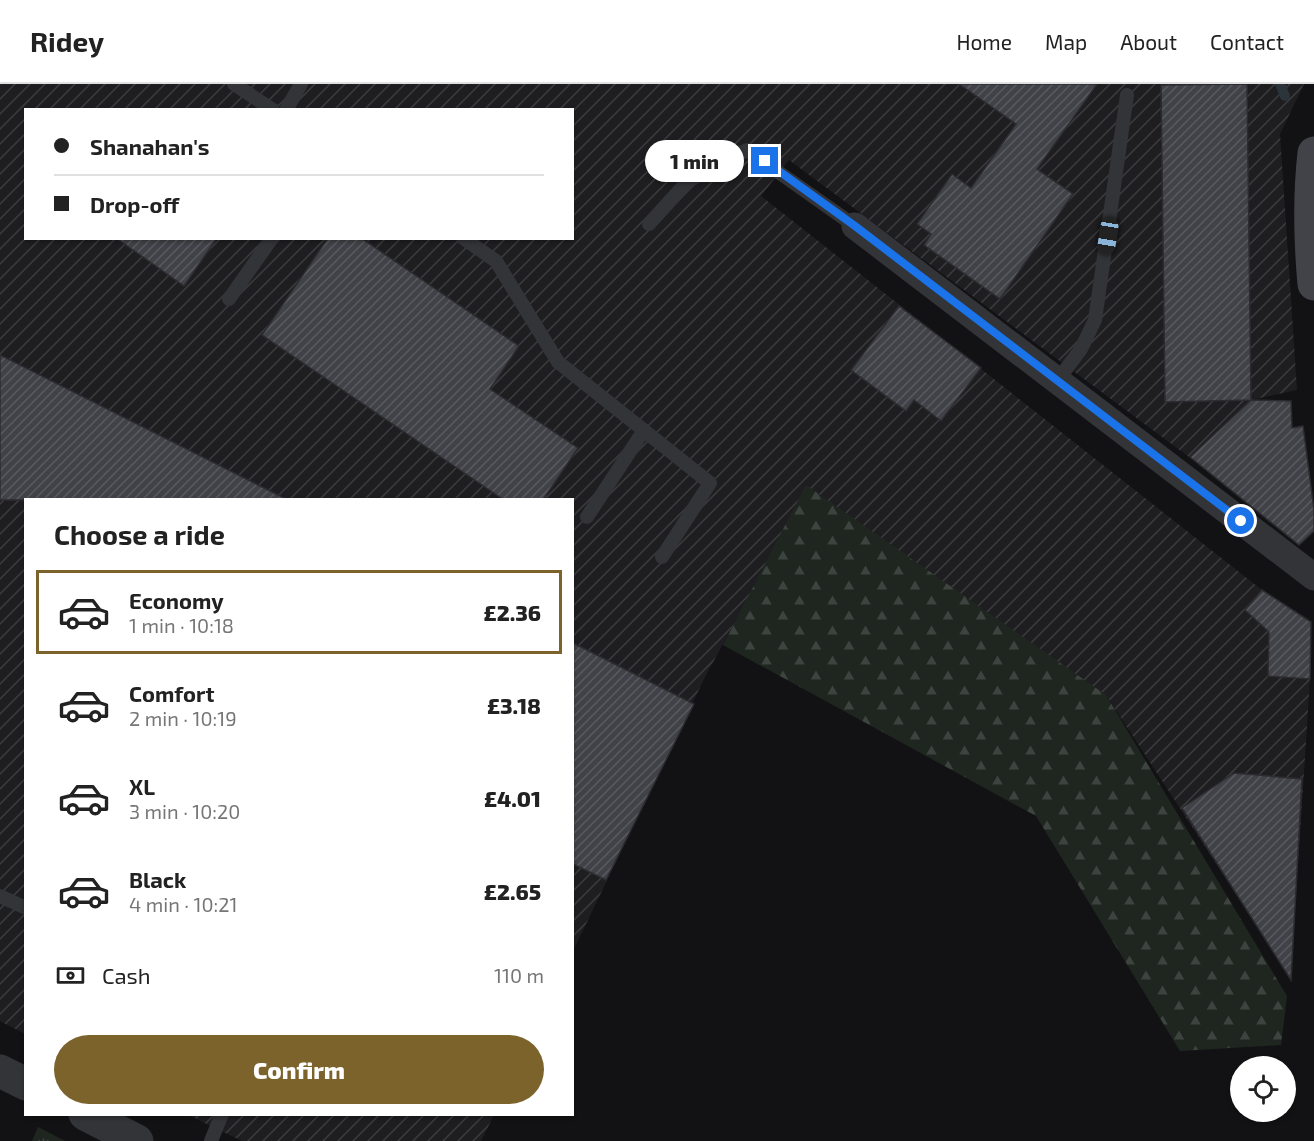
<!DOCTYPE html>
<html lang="en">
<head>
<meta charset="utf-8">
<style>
	body { margin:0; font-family:"Exo 2",sans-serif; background:#f6f6f6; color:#222; height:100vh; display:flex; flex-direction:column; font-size:22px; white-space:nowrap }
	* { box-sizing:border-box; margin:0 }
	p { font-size:20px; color:#767676 }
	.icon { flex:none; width:33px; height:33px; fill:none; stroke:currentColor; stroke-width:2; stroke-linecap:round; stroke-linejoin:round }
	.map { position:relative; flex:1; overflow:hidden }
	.sheet { position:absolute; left:24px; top:414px; width:550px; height:618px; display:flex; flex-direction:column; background:#fff; border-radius:0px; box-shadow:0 2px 4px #0004 }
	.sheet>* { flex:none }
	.banner { position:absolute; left:24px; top:24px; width:550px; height:132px; border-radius:0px; box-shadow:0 2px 4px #0004; display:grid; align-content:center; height:132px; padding:0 30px; background:#fff }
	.controls { position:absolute; left:1230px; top:972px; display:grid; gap:12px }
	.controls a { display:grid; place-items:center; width:66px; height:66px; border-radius:50%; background:#fff; box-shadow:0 2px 4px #0004; font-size:30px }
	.end { position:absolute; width:27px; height:27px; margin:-14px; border:8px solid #1a73e8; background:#fff; box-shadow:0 0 0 3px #fff }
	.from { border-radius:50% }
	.bubble { position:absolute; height:42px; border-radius:21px; background:#fff; box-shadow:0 2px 4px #0004; font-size:20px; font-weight:800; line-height:42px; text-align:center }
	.car { position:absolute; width:18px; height:36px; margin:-18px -9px; border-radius:8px; box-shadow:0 0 4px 2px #0007; background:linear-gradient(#222 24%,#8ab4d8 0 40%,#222 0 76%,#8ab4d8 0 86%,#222 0) }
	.banner b { display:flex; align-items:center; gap:21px; height:57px; font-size:22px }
	.banner b+b { border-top:2px solid #e0e0e0 }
	.banner i { width:15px; height:15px; background:#222 }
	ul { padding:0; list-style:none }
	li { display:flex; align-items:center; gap:18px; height:84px; margin:0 12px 9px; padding:0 18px; border:3px solid transparent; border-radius:0px }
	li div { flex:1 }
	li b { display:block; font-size:22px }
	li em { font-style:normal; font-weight:800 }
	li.active { border-color:#7b632b }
	li>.icon { width:54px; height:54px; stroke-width:1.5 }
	h2 { padding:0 30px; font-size:27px; line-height:72px }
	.pay { display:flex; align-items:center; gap:15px; height:66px; padding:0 30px; font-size:22px }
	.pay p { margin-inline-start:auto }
	.action { display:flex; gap:12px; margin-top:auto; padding:12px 30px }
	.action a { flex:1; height:69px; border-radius:36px; background:#7b632b; color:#fff; font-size:24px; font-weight:800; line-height:69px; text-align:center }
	header { display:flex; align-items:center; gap:36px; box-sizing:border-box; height:84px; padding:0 30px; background:#fff; border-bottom:2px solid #e0e0e0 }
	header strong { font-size:28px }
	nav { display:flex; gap:33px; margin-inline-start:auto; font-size:21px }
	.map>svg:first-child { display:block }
	.industrial { fill:url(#industrial-furrows); fill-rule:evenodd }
	.grass { fill:url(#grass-tufts) }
	.forest { fill:url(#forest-firs) }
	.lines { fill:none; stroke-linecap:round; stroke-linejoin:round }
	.stream { stroke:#2c343b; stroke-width:10 }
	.building { fill:url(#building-hatch); stroke:#2c2c30; stroke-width:1.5 }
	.service { stroke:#333438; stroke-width:14 }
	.minor { stroke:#333438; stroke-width:27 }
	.tertiary { stroke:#333438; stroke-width:33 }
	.secondary { stroke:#424348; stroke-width:33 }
	.route { stroke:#1a73e8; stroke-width:8 }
</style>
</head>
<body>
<header>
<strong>Ridey</strong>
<nav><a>Home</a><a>Map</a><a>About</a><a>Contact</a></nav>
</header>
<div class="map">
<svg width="1314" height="1057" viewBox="0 0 1314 1057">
	<defs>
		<pattern id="industrial-furrows" width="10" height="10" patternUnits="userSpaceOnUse" patternTransform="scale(1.5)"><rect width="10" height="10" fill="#1e1e21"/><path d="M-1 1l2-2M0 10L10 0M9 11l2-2" fill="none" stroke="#3c3c3f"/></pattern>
		<pattern id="grass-tufts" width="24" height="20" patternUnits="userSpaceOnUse" patternTransform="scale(1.5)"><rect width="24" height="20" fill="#1f2620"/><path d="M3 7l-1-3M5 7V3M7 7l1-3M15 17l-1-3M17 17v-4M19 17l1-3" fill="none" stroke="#3d433e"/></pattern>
		<pattern id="forest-firs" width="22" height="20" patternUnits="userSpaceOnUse" patternTransform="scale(1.5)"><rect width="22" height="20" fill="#1f2620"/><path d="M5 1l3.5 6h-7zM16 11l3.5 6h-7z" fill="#3d433e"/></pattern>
		<pattern id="building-hatch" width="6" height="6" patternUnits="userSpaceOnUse" patternTransform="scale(1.5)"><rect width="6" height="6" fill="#414247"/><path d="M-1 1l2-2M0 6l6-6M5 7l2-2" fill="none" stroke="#595a5f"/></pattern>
	</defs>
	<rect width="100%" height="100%" fill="#121214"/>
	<g class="industrial">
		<path d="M 0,0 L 1304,0 L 1280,50 L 1297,306 L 1251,316 L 1189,373 L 789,76 L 761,112 L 1262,506 L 1245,526 L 1269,548 L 1268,591 L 1310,595 L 1292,876 L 1277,873 L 1106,611 L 733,542 L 706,591 L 573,867 L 573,416 L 26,416 L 25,950 L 0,937 ZM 26,26 L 573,26 L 573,154 L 26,154 Z"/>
		<path d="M 188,1031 L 494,1031 L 481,1057 L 242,1057 Z"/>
	</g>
	<path class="grass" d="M 38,1043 L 65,1057 L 32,1057 Z"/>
	<path class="forest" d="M 806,401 L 1106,611 L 1287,912 L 1281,961 L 1180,967 L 1036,732 L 723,561 Z"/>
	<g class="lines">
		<path class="stream" d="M 1280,0 L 1285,12"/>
	</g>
	<g class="building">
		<path d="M 959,0 L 1097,0 L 1037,85 L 1073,110 L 1000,215 L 924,161 L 931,150 L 917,140 L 952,90 L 971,104 L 1016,40 Z"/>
		<path d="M 1247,0 L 1251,316 L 1165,318 L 1161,1 Z"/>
		<path d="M 116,154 L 217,154 L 184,202 Z"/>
		<path d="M 328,154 L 361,154 L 519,262 L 490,305 L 578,364 L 543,416 L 504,416 L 262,251 Z"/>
		<path d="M 899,222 L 981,284 L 941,337 L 914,316 L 906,327 L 851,286 Z"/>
		<path d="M 0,271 L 288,416 L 0,416 Z"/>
		<path d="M 1251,316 L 1291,317 L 1292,344 L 1303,342 L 1314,426 L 1314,447 L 1299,461 L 1190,373 Z"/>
		<path d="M 1262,506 L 1311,538 L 1310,595 L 1268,592 L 1269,548 L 1245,526 Z"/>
		<path d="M 573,559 L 694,620 L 606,796 L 573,780 Z"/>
		<path d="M 1234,689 L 1302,695 L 1291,896 L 1182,724 Z"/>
	</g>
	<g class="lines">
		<g class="service">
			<path d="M 234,0 L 273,26"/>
			<path d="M 286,26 L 301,0"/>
			<path d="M 649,140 L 688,97 L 747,66 L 855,142"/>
			<path d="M 463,154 L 496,177 L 558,278 L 710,399 L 662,473"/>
			<path d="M 229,215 L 272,154"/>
			<path d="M 1057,297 L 1081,265 L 1095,236 L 1127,11"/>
			<path d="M 587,433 L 644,346"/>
			<path d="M 0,812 L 26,824"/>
			<path d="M 211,1057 L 222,1030"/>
		</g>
		<path class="minor" d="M 855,142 L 1314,493"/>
		<g class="tertiary">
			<path d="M 0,987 L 26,1000"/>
			<path d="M 85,1030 L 137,1057"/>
		</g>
		<path class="secondary" d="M 1314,69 C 1309,113 1310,156 1314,200"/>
	</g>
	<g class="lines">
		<path class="route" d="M 765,77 L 855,142 L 1241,437"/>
	</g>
</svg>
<div class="controls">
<a><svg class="icon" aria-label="locate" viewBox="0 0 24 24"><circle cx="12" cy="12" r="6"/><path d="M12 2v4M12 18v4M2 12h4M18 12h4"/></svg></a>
</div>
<i class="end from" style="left:1241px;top:437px"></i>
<i class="end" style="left:765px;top:77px"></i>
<div class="bubble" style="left:645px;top:56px;width:99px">1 min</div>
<i class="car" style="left:1108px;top:152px;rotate:189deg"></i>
<div class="banner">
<b><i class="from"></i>Shanahan's</b>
<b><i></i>Drop-off</b>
</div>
<section class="sheet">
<h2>Choose a ride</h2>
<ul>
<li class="active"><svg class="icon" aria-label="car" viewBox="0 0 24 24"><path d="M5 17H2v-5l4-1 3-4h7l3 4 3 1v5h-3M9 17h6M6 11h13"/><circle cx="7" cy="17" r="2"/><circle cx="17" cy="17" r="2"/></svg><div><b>Economy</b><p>1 min · 10:18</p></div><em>£2.36</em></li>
<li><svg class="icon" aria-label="car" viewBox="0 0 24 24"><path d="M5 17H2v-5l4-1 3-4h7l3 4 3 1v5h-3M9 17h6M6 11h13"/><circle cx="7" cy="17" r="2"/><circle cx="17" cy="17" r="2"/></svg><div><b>Comfort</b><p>2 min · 10:19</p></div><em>£3.18</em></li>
<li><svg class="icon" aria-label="car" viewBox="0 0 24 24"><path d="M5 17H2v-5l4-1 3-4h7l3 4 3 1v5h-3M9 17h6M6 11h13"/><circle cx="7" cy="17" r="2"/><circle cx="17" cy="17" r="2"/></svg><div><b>XL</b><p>3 min · 10:20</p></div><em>£4.01</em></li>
<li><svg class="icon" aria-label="car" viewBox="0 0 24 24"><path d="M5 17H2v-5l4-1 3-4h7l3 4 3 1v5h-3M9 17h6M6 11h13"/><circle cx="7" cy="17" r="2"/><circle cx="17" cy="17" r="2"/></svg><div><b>Black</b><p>4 min · 10:21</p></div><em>£2.65</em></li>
</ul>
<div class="pay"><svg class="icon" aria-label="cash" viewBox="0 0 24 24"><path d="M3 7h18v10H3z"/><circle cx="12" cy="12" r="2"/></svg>Cash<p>110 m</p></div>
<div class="action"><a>Confirm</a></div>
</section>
</div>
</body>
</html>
